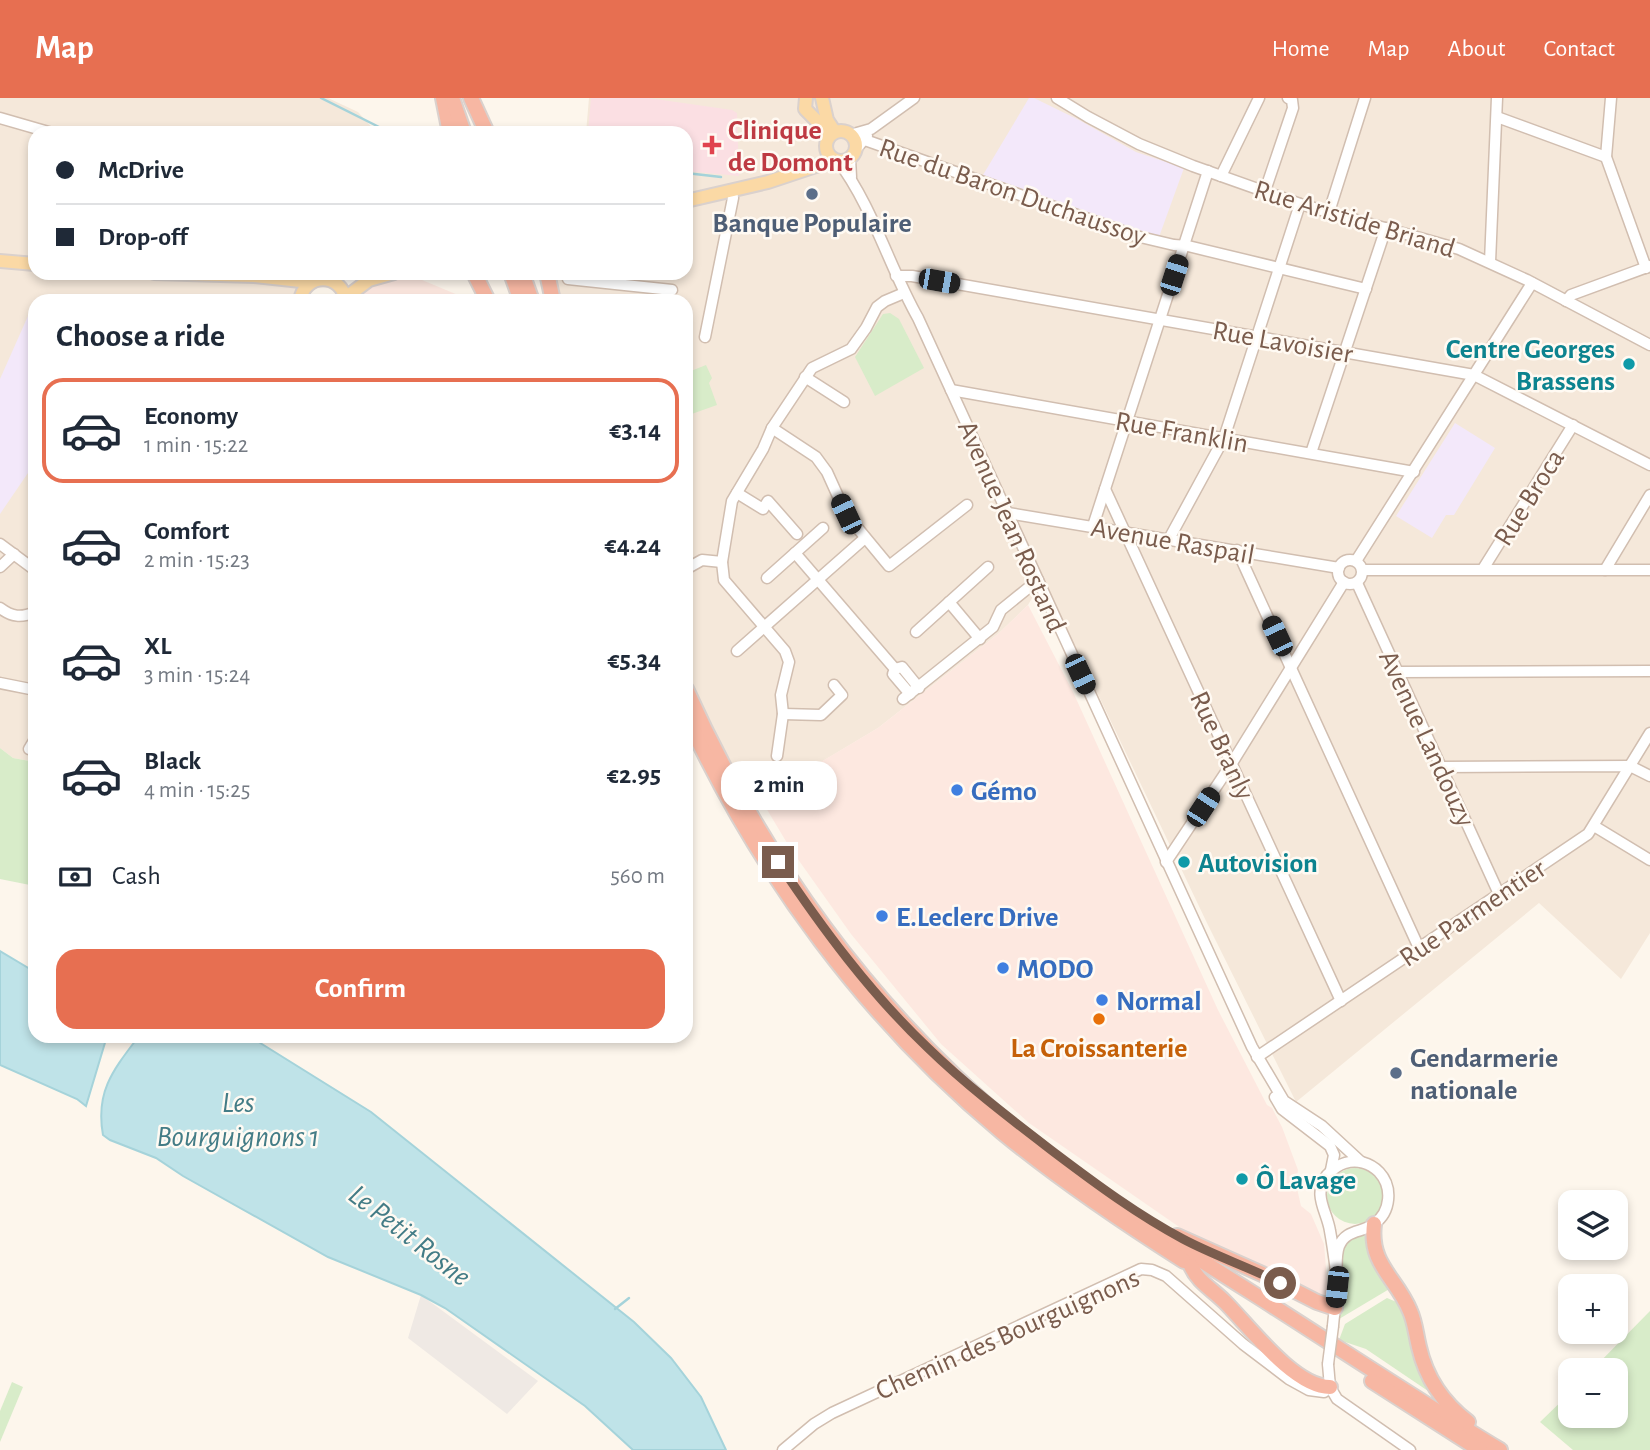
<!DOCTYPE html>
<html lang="en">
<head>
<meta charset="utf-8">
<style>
	body { margin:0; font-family:"Alegreya Sans",sans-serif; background:#f6f6f7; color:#1f2937; height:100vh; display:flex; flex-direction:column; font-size:26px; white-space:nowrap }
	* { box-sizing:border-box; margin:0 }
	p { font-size:23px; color:#747a83 }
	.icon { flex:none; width:38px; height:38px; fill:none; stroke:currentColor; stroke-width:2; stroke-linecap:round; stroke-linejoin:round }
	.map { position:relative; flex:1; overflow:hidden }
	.details { position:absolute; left:28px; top:196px; width:665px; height:749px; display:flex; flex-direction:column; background:#fff; border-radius:21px; box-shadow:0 4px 10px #0003 }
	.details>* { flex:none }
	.top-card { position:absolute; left:28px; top:28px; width:665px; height:154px; border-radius:21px; box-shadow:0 4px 10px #0003; display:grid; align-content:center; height:154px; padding:0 28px; background:#fff }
	.tools { position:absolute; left:1558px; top:1092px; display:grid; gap:14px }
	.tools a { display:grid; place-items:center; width:70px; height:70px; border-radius:14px; background:#fff; box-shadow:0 4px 10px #0003; font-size:35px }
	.end { position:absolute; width:32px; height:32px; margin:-16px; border:9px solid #7a5c4d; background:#fff; box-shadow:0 0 0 4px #fff }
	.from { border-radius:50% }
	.bubble { position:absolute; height:49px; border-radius:21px; background:#fff; box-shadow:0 4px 10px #0003; font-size:23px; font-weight:600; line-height:49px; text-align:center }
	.car { position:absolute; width:21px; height:42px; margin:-21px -10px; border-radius:9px; box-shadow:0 0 5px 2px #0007; background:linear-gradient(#222 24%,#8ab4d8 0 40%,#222 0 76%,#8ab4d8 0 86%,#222 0) }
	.top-card b { display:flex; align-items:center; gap:24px; height:66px; font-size:26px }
	.top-card b+b { border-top:2px solid #e0e1e3 }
	.top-card i { width:18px; height:18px; background:#1f2937 }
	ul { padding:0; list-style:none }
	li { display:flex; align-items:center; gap:21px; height:105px; margin:0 14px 10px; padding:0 14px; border:4px solid transparent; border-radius:21px }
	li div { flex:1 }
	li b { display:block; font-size:26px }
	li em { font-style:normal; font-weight:600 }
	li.on { border-color:#e76f51 }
	li>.icon { width:63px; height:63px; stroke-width:1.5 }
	h2 { padding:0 28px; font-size:32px; line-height:84px }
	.pay { display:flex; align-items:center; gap:18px; height:77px; padding:0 28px; font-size:26px }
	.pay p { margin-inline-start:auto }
	.cta { display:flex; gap:14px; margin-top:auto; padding:14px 28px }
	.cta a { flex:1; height:80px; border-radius:21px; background:#e76f51; color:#fff; font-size:28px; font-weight:600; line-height:80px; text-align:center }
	header { display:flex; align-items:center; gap:42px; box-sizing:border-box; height:98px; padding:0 35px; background:#e76f51; color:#fff }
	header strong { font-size:33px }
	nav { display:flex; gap:38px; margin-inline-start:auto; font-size:24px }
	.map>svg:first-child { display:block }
	.residential { fill:#f5e8da }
	.commercial { fill:#fde8e0 }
	.industrial { fill:#efe9e4 }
	.education { fill:#f3e8fa }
	.medical { fill:#fbdfe3 }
	.green { fill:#d8ecc9 }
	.water { fill:#bfe3e8; stroke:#a5d3da; stroke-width:2 }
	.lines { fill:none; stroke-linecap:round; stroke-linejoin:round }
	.stream { stroke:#a5d3da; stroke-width:2.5 }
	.minor-casing { stroke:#d1beb0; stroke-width:13 }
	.major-casing { stroke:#dad1cd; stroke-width:16 }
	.highway-casing { stroke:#dad1cd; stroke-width:18 }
	.minor { stroke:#fff; stroke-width:10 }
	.major { stroke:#fbd9a5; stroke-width:12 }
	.highway { stroke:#f7b7a3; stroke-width:14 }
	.minor-bridge-casing { stroke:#d1beb0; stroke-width:13; stroke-linecap:butt }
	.minor-bridge { stroke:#fff; stroke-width:10 }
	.route { stroke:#7a5c4d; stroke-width:9 }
	.health-dot { fill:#e0444e; stroke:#fffaf3; stroke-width:2.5 }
	.service-dot { fill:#5c6f8a; stroke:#fffaf3; stroke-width:2.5 }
	.culture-dot { fill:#0f9aa8; stroke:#fffaf3; stroke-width:2.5 }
	.shop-dot { fill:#3f7fe0; stroke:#fffaf3; stroke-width:2.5 }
	.food-dot { fill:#e8710a; stroke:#fffaf3; stroke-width:2.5 }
	.labels { text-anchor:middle; stroke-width:5; stroke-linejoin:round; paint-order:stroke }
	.health-label { font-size:28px; font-weight:bold; fill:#be3a42; stroke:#fffaf3; text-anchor:start }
	.street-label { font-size:28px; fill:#7a5c4d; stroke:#fffaf3 }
	.service-label { font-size:28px; font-weight:bold; fill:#4e5e75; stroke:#fffaf3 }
	.culture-label { font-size:28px; font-weight:bold; fill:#0d838f; stroke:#fffaf3; text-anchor:start }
	.shop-label { font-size:28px; font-weight:bold; fill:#366cbe; stroke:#fffaf3; text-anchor:start }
	.food-label { font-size:28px; font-weight:bold; fill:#c56008; stroke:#fffaf3 }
	.water-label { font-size:30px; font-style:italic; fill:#437c86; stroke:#fffaf3 }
</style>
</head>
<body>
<header>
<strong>Map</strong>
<nav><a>Home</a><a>Map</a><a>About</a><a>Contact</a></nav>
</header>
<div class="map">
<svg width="1650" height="1352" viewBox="0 0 1650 1352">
	<rect width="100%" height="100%" fill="#fdf6ec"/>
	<g class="residential">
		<path d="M 0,0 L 328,0 L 358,14 L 377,35 L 35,35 L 35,175 L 328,175 L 322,175 L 303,203 L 35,203 L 35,664 L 13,660 L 0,650 Z"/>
		<path d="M 589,0 L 1650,0 L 1650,835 L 1621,881 L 1539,805 L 1296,1004 L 1207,825 L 1043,481 L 1028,507 L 998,536 L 878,630 L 751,706 L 686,581 L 686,203 L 554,203 L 547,175 L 686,175 L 686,35 L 586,35 Z"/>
	</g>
	<g class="commercial">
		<path d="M 410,177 L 458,197 L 462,203 L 355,203 L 362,192 L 374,185 Z"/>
		<path d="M 1028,507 L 1073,594 L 1218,912 L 1267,1007 L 1272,1010 L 1282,1029 L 1298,1072 L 1296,1086 L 1301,1108 L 1311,1116 L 1324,1146 L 1328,1194 L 1323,1199 L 1198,1142 L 1029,1025 L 941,946 L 851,836 L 790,750 L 760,700 L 878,630 L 998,536 Z"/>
	</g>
	<path class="industrial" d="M 421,1197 L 538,1283 L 507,1316 L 408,1240 Z"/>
	<g class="education">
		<path d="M 1029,0 L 1034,0 L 1079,22 L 1136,54 L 1184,70 L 1159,139 L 983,77 Z"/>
		<path d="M 28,218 L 30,372 L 0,416 L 0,281 Z"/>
		<path d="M 1455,325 L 1495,350 L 1454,417 L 1446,417 L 1432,440 L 1396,418 Z"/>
	</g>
	<path class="medical" d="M 591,0 L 648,0 L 732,12 L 737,15 L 739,78 L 686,73 L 686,35 L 588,35 Z"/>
	<g class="green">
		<path d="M 890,215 L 899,221 L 924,270 L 875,298 L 855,259 L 883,216 Z"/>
		<path d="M 706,267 L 712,280 L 709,285 L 717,307 L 686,318 L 686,275 Z"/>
		<path d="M 0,650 L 13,660 L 35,664 L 35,788 L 0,781 Z"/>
		<circle cx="1355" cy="1098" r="28"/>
		<path d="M 1368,1135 L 1391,1190 L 1339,1221 L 1341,1151 L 1350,1139 Z"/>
		<path d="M 1387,1200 L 1399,1205 L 1405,1212 L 1424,1281 L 1431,1295 L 1366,1251 L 1339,1242 L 1345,1226 Z"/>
		<path d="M 1650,1213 L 1650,1352 L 1573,1352 L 1540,1324 L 1570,1295 L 1570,1318 L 1615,1318 L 1615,1272 L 1592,1272 Z"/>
		<path d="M 12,1284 L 23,1289 L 0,1344 L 0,1313 Z"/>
	</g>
	<g class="water">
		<path d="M 0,853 L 35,874 L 35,938 L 107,938 L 86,1008 L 77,1001 L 0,967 Z"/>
		<path d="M 139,938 L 249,938 L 371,1014 L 634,1224 L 671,1260 L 701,1299 L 726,1352 L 633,1352 L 585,1308 L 445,1210 L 421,1197 L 328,1159 L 183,1078 L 156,1060 L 110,1042 L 103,1037 C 95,993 114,971 139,938 Z"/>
	</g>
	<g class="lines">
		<g class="stream">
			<path d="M 321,0 L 391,35"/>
			<path d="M 686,75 L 721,79"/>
			<path d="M 615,1211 L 629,1200"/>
		</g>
		<defs>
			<g id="minor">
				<path d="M 1057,0 L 1088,19 L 1139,46 L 1193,68 L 1300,106 L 1459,151 L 1527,182 L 1650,247"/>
				<path d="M 1611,0 L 1606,59 L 1646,170"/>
				<path d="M 1497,19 L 1606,59"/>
				<path d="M 0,20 L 52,35"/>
				<path d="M 850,37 L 871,31 L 914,0"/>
				<path d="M 865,42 L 1136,138 L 1174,147 L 1188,148 L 1366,191"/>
				<path d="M 856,51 L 867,38"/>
				<path d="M 850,61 L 851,79"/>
				<path d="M 838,63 C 872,107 890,171 918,220 L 1252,949 L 1284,1003 L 1322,1028 L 1361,1064"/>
				<path d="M 1221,78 L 1259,0"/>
				<path d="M 1265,93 L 1293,10 L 1292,2 L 1288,0"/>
				<path d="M 1329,114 L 1365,0"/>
				<path d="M 1490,164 L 1497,0"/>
				<path d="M 896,178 L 912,178 L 1474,277 L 1650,367"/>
				<path d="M 568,181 L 672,192"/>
				<path d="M 1566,203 L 1571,197 L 1650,168"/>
				<path d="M 705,239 L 733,100 L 732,93"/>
				<path d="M 805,279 L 844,304"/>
				<path d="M 951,292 L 1414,374"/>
				<path d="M 772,330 L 816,359 L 827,374 L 846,416 L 889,468 L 967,407"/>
				<path d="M 1311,355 L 1386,130"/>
				<path d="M 1105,391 L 1341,903"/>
				<path d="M 737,395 L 763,411 L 768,403 L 797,436"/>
				<path d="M 1008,415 L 1339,470"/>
				<path d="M 1093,428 L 1208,73"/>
				<path d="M 823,430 L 795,455 L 895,571 L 893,576 L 910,596"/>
				<path d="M 1169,441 L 1224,340 L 1300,106"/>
				<path d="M 0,446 L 35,472"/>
				<path d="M 1237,452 L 1419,850"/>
				<circle cx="1350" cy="474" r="12"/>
				<path d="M 1356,463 L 1532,185"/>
				<path d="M 0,469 L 14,456"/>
				<path d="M 686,471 L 702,462 L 722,464"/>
				<path d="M 1483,471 L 1573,327"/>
				<path d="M 1363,472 L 1650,472"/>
				<path d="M 1605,472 L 1650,397"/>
				<path d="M 767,480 L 795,455"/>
				<path d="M 1357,485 L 1499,796"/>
				<path d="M 949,504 L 980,541"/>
				<path d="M 0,510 C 12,519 21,520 35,514"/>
				<path d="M 916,534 L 988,469"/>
				<path d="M 737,553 L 865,440"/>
				<path d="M 895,571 L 902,569 L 919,590"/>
				<path d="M 1397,574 L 1650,573"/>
				<path d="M 0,585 L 35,592"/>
				<path d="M 903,601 L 993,529 L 1001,512 L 1038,482"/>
				<path d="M 783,616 L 821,617 L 842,597 L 834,587"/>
				<path d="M 29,651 L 35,641"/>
				<path d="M 777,658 L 783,616 L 781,597 L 789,564 L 785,553 L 724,482 L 722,464 L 732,403 L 763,351 L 772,330 L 812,270 L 851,251 L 866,230 L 877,209 L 885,203 L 904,195"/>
				<path d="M 1441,669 L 1630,668 L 1650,678"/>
				<path d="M 1594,728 L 1650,762"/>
				<path d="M 1166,764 L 1232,665 L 1344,484"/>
				<path d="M 1257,959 L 1588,736 L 1650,635"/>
				<path d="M 1275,999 L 1282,1011 L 1330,1048 L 1334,1057 L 1331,1072"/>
				<path d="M 1333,1228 C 1334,1214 1337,1199 1337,1185 C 1337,1173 1335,1159 1339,1148 C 1346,1131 1362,1135 1374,1126 C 1391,1114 1393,1089 1379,1074 C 1370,1065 1357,1061 1345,1065 C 1338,1067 1332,1072 1327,1077 C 1312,1097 1327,1113 1330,1133 C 1333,1149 1335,1165 1337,1181"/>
				<path d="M 1328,1266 L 1330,1289 L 1337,1301 L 1410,1352"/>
				<path d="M 783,1352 L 814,1326 L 832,1315 L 1141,1171 L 1152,1172 L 1166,1178 L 1243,1246 L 1289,1281 L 1309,1292 L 1324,1294"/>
			</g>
			<g id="major">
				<path d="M 806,0 L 805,11 L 820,26 L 828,40"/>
				<path d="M 822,0 L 827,22 L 835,34"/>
				<circle cx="841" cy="48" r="15"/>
				<path d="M 686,103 L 768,84 L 834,62"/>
				<path d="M 0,163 L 35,166"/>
				<path d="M 154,175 L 254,178 L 310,184"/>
				<path d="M 345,200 L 369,182 L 394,175"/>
				<path d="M 300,203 C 304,174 342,174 346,203"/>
			</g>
			<g id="highway">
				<path d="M 443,0 L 450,35"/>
				<path d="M 452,0 L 464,35"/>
				<path d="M 471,0 L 487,35"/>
				<path d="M 474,175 L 488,203"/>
				<path d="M 511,175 L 521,203"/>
				<path d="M 522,175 L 532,203"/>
				<path d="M 547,175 L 553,203"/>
				<path d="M 686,591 C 751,736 840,868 955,978 C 1045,1064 1149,1130 1254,1196 C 1336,1248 1417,1302 1500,1352"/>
				<path d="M 686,617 C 759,775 867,922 1002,1034 C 1059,1081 1121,1123 1184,1163"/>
				<path d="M 1374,1126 C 1369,1167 1396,1179 1410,1213 C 1415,1224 1416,1237 1419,1249 C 1426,1280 1443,1305 1468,1324"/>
				<path d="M 1177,1138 L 1262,1176 L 1317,1204 L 1335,1210"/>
				<path d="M 1191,1168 C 1198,1184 1212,1191 1225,1204 C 1249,1228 1294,1289 1330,1289"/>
				<path d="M 1372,1283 L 1480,1352"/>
			</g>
		</defs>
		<use href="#minor" class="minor-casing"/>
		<use href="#major" class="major-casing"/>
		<use href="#highway" class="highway-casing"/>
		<use href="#minor" class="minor"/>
		<use href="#major" class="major"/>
		<use href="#highway" class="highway"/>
		<defs>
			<path id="minor-bridge" d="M 1328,1266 L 1333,1228"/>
		</defs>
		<use href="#minor-bridge" class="minor-bridge-casing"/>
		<use href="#minor-bridge" class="minor-bridge"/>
	</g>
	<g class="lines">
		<path class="route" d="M 778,764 C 822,830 870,895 928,950 C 967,988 1012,1022 1055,1055 C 1096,1086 1138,1117 1183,1141 C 1215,1158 1249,1169 1280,1185"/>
	</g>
	<path class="health-dot" d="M708.5 36.5h7v7h7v7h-7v7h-7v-7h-7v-7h7z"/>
	<g class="service-dot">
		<circle cx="812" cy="96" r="7"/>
		<circle cx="1396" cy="975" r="7"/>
	</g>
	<g class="culture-dot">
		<circle cx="1629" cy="266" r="7"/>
		<circle cx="1184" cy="764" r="7"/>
		<circle cx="1242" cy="1081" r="7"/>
	</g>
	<g class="shop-dot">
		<circle cx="957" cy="692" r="7"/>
		<circle cx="882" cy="818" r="7"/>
		<circle cx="1003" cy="870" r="7"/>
		<circle cx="1102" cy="902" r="7"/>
	</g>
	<circle class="food-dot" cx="1099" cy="921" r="7"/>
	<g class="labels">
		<g class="health-label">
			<text x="728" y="41">Clinique<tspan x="728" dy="32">de Domont</tspan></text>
		</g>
		<g class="street-label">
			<text transform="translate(1013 93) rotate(19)" y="10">Rue du Baron Duchaussoy</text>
			<text transform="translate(1355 120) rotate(17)" y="10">Rue Aristide Briand</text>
			<text transform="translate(1283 243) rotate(10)" y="10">Rue Lavoisier</text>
			<text transform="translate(1182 333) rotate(10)" y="10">Rue Franklin</text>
			<text transform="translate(1528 399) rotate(-58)" y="10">Rue Broca</text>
			<text transform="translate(1013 428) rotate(66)" y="10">Avenue Jean Rostand</text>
			<text transform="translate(1173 442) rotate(10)" y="10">Avenue Raspail</text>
			<text transform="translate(1428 640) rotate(65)" y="10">Avenue Landouzy</text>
			<text transform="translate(1223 647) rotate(65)" y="10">Rue Branly</text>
			<text transform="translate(1472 814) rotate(-34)" y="10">Rue Parmentier</text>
			<text transform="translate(1007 1235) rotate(-24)" y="10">Chemin des Bourguignons</text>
		</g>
		<g class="service-label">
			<text x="812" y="134">Banque Populaire</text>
			<text x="1410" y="969" text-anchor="start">Gendarmerie<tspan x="1410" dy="32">nationale</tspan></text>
		</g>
		<g class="culture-label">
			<text x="1615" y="260" text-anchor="end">Centre Georges<tspan x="1615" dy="32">Brassens</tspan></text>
			<text x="1198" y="774">Autovision</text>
			<text x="1256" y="1091">Ô Lavage</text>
		</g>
		<g class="shop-label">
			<text x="971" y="702">Gémo</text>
			<text x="896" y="828">E.Leclerc Drive</text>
			<text x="1017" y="880">MODO</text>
			<text x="1116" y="912">Normal</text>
		</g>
		<g class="food-label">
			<text x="1099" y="959">La Croissanterie</text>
		</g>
		<g class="water-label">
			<text x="238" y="1014">Les<tspan x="238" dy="34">Bourguignons 1</tspan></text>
			<text transform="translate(410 1137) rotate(38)" y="10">Le Petit Rosne</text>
		</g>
	</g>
</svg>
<div class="tools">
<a><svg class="icon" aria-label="layers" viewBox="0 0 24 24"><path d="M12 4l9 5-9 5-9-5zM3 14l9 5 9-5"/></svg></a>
<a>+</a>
<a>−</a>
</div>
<i class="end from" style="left:1280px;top:1185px"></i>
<i class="end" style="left:778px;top:764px"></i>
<div class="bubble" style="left:721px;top:663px;width:116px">2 min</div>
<i class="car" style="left:1174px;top:177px;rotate:18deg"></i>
<i class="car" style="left:939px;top:183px;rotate:100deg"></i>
<i class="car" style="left:846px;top:416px;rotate:335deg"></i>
<i class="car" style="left:1277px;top:538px;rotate:335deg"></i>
<i class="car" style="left:1080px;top:576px;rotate:155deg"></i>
<i class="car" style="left:1203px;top:709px;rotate:33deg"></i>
<i class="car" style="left:1337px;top:1189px;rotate:186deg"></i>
<div class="top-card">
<b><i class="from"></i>McDrive</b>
<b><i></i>Drop-off</b>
</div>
<section class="details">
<h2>Choose a ride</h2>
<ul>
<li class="on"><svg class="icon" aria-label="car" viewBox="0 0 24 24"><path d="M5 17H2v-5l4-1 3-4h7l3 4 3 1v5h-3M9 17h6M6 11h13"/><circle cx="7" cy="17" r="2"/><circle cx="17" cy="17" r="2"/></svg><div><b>Economy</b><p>1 min · 15:22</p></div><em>€3.14</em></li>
<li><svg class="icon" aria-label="car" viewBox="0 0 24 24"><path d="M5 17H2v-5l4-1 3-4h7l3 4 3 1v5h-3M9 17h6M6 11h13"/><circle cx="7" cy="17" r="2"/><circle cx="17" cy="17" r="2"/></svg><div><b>Comfort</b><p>2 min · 15:23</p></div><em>€4.24</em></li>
<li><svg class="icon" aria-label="car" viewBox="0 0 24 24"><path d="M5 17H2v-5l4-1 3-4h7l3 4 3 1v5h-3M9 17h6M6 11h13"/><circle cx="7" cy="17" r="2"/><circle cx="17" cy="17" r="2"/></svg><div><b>XL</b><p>3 min · 15:24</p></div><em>€5.34</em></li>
<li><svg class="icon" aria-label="car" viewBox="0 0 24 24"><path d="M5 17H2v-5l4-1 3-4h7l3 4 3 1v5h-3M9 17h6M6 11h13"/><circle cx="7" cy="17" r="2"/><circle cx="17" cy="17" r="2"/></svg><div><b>Black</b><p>4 min · 15:25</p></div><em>€2.95</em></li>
</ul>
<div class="pay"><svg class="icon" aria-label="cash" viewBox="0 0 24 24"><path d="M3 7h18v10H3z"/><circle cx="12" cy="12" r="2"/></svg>Cash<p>560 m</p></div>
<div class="cta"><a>Confirm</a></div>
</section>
</div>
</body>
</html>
